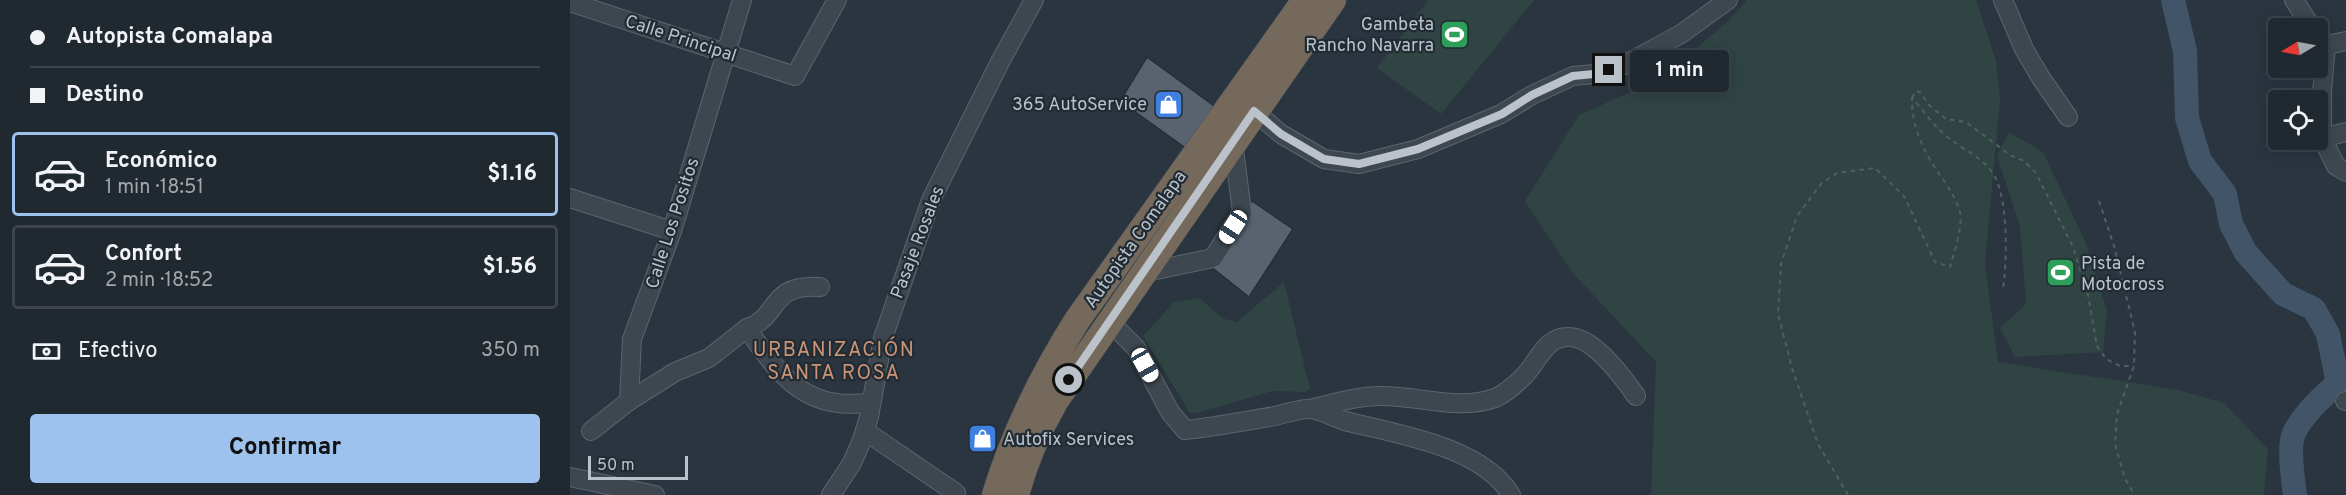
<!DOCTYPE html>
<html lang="es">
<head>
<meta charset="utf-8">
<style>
	body { margin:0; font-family:Overpass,sans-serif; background:#283038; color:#f1f3f6; height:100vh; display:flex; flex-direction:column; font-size:22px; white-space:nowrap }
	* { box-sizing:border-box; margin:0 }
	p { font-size:20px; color:#a2a6ab }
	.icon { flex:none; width:33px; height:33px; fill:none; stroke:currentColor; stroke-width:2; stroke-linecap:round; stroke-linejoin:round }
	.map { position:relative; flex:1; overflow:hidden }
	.details { display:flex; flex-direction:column; background:#202830; width:570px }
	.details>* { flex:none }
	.banner { display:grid; align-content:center; height:132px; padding:0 30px; background:#202830 }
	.needle { width:39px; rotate:260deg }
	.tools { position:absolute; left:1698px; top:18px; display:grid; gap:12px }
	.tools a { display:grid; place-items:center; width:60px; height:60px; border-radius:6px; background:#202830; box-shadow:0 3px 15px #0003,0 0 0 2px #3d444c; font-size:30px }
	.scale { position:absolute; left:18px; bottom:15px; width:100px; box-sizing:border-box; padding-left:6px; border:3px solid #bbc2ca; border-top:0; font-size:16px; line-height:21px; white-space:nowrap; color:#bbc2ca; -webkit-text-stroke:4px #222c35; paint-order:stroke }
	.end { position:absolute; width:27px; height:27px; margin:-14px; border:8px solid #bbc2ca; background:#111; box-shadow:0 0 0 3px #111 }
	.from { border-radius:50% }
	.bubble { position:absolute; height:42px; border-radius:6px; background:#202830; box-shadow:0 3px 15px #0003,0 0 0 2px #3d444c; font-size:20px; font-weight:700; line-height:42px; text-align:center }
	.car { position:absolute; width:18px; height:36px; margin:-18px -9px; border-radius:8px; box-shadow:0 0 4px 2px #0007; background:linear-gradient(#fff 24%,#345 0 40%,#fff 0 76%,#345 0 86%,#fff 0) }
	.banner b { display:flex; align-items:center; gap:21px; height:57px; font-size:22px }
	.banner b+b { border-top:2px solid #3d444c }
	.banner i { width:15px; height:15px; background:#f1f3f6 }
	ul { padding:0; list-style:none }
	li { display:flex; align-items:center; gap:18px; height:84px; margin:0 12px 9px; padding:0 18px; border:3px solid #3d444c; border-radius:6px }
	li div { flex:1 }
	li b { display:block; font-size:22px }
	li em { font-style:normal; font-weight:700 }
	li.active { border-color:#9cc2ed }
	li>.icon { width:54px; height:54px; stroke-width:1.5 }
	.pay { display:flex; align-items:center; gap:15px; height:66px; padding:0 30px; font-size:22px }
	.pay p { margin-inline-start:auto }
	.button { display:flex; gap:12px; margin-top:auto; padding:12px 30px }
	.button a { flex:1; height:69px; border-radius:6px; background:#9cc2ed; color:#111; font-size:24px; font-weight:700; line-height:69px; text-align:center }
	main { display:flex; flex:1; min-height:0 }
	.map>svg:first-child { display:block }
	.green { fill:#2f4443 }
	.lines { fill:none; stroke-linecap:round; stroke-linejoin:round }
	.river { stroke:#425467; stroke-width:24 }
	.building { fill:#58636f; stroke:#242e37; stroke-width:1.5 }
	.minor-casing { stroke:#5c656d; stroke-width:20 }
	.highway-casing { stroke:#48525a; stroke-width:27 }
	.path { stroke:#4e6162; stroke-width:2; stroke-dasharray:4.5 4.5; stroke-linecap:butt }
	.minor { stroke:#3e4750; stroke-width:18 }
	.highway { stroke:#75695c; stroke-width:26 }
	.route { stroke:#bbc2ca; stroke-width:8 }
	.labels { text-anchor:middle; stroke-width:4.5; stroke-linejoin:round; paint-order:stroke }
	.poi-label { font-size:18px; fill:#bbc2ca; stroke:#222c35; text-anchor:end }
	.street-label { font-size:18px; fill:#bbc2ca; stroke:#222c35 }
	.neighbourhood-label { font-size:20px; letter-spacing:1.5px; fill:#cb9475; stroke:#222c35 }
</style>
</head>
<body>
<main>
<section class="details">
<div class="banner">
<b><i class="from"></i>Autopista Comalapa</b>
<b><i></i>Destino</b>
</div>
<ul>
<li class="active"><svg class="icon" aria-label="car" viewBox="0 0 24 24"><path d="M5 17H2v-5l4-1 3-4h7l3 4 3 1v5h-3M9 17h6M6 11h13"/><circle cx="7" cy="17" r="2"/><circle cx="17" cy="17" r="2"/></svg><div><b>Económico</b><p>1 min · 18:51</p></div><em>$1.16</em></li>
<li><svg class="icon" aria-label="car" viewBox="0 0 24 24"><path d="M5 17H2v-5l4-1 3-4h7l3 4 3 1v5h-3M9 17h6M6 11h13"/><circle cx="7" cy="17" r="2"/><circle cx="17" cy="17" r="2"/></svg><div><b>Confort</b><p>2 min · 18:52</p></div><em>$1.56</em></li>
</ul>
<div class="pay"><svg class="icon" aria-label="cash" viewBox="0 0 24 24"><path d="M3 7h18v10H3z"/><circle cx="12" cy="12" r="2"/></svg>Efectivo<p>350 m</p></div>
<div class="button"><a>Confirmar</a></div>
</section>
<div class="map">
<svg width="1776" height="495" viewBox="0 0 1776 495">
	<rect width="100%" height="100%" fill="#2a3540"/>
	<g class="green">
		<path d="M 858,0 L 964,0 L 871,114 L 807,68 Z"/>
		<path d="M 1177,0 L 1406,0 L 1426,61 L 1430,99 L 1415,263 L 1428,362 L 1604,389 L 1654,403 L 1698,449 L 1694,495 L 1081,495 L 1086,362 L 1001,271 L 955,201 L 1009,115 L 1092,78 L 1158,21 Z"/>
		<path d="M 1439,132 L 1473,152 L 1516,243 L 1537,311 L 1533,352 L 1445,357 L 1430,328 L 1456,304 L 1450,227 L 1427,155 Z"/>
		<path d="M 714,282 L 740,389 L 735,392 L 703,391 L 626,413 L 620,413 L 573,336 L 604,302 L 629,298 L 652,318 L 667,322 Z"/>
	</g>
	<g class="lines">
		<path class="river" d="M 1603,0 L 1615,51 L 1617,118 L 1630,161 L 1655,194 L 1661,224 L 1676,253 L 1713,294 L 1744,309 L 1758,334 L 1768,383 C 1751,398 1734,413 1724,433 C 1718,446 1723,480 1725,495"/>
	</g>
	<g class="building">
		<path d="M 577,57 L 647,108 L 617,149 L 550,101 Z"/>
		<path d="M 682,201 L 723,229 L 679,297 L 640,266 Z"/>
		<path d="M 410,429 L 420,433 L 414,449 L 404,446 Z"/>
	</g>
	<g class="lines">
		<defs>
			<g id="minor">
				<path d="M 1433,0 L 1454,49 L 1471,78 L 1498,117"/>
				<path d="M 1724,0 L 1742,28"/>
				<path d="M 0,2 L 225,76 L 267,0"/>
				<path d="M 1748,36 L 1756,45 L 1752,92 L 1752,138 L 1766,166 L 1776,172"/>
				<path d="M 1756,45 L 1776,41"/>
				<path d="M 684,111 L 711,134 L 754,159 L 789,164 L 848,149 L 931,114 L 962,95 L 1003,76 L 1024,74 L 1054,65 L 1111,34 L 1158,0"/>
				<path d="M 1752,138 L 1776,132"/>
				<path d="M 0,198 L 102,231"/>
				<path d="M 572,273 L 643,258 L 672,212 L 663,142"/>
				<path d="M 250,287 C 197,284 211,317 177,328 C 199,361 225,399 268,403 C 279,405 290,403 301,403"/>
				<path d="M 539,321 L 566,348 L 600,412 L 615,430 C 645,427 675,421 705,416 C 715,414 730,408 740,409 C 752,410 764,418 775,421 C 826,434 912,446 941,495"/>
				<path d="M 59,401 L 105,372 L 139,358 L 177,328"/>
				<path d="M 1775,401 L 1776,401"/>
				<path d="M 740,409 C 764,403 787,396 812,396 C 850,396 888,411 925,398 C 934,394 947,383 954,376 C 968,362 976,335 1000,337 C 1024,338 1053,377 1066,396"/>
				<path d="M 21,431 L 59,401 L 62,339 L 102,231 L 172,0"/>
				<path d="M 295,431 L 386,493"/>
				<path d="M 0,477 L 85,495"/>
				<path d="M 261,495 L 282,463 L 292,440 L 299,417 L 313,338 L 361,200 L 430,62 L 464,0"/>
			</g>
			<g id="highway">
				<path d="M 425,495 C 444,432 473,374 508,319 L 735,0"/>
				<path d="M 446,495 C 455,461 468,431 486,400 L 763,0"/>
			</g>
		</defs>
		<use href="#minor" class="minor-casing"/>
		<use href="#highway" class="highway-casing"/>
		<g class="path">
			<path d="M 1342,98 L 1346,91 L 1350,92 L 1359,105 L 1376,119 L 1396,122 L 1440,155 L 1454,161 L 1466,173 L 1503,247 L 1518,295 L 1527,346 L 1536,359 L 1550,366 L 1564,366"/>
			<path d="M 1529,201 L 1544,246 L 1565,332 L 1564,366 L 1547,414 L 1545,444 L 1555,479 L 1565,495"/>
			<path d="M 1278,495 L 1248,444 L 1222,368 L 1208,314 L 1211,264 L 1227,216 L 1251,184 L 1267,173 L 1305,168 L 1334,196 L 1365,262 L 1380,267 C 1384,253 1393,226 1390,212 C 1385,194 1372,179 1362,163 C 1350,144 1341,120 1342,98 C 1355,112 1367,131 1383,141 C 1396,151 1412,158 1422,172 C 1439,195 1437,261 1433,289"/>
		</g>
		<use href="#minor" class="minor"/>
		<use href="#highway" class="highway"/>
	</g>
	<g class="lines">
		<path class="route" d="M 499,380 L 684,111 L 711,134 L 754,159 L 789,164 L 848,149 L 932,114 L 962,95 L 1003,76 L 1024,74 L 1039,70"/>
	</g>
	<defs>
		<symbol id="stadium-square" viewBox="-11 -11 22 22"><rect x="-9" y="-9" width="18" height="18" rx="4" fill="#2e9e5b" stroke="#222c35"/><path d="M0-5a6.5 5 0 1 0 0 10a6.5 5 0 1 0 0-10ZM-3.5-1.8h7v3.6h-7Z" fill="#fff"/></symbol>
		<symbol id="shop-square" viewBox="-11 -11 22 22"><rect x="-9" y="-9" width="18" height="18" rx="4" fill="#3f7fe0" stroke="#222c35"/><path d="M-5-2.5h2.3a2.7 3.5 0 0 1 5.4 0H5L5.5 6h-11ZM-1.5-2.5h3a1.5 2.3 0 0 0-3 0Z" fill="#fff"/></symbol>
	</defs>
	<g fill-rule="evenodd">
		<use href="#stadium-square" x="868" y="18" width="33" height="33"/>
		<use href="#shop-square" x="582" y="88" width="33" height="33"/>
		<use href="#stadium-square" x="1474" y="256" width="33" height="33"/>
		<use href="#shop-square" x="396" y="422" width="33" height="33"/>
	</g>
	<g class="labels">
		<g class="poi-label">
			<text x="864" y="30">Gambeta<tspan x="864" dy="21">Rancho Navarra</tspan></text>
			<text x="577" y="110">365 AutoService</text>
			<text x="1511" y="269" text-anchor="start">Pista de<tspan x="1511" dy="21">Motocross</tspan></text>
			<text x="433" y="445" text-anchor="start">Autofix Services</text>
		</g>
		<g class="street-label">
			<text transform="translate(111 38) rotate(18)" y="6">Calle Principal</text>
			<text transform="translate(102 223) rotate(-72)" y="6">Calle Los Positos</text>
			<text transform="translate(565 239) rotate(-55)" y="6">Autopista Comalapa</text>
			<text transform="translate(347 242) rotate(-69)" y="6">Pasaje Rosales</text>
		</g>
		<g class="neighbourhood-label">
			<text x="264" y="356">URBANIZACIÓN<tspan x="264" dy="23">SANTA ROSA</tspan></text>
		</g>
	</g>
</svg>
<div class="tools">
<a><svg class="needle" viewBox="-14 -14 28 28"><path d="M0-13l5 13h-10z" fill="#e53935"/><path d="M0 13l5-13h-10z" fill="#a2a6ab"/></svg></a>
<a><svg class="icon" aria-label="locate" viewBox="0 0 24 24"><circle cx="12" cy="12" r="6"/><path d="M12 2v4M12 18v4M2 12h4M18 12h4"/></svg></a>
</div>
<div class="scale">50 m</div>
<i class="end from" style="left:499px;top:380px"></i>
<i class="end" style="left:1039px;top:70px"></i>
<div class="bubble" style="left:1060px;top:50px;width:99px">1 min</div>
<i class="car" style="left:663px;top:227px;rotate:213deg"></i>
<i class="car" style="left:575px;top:365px;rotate:151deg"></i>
</div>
</main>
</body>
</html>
